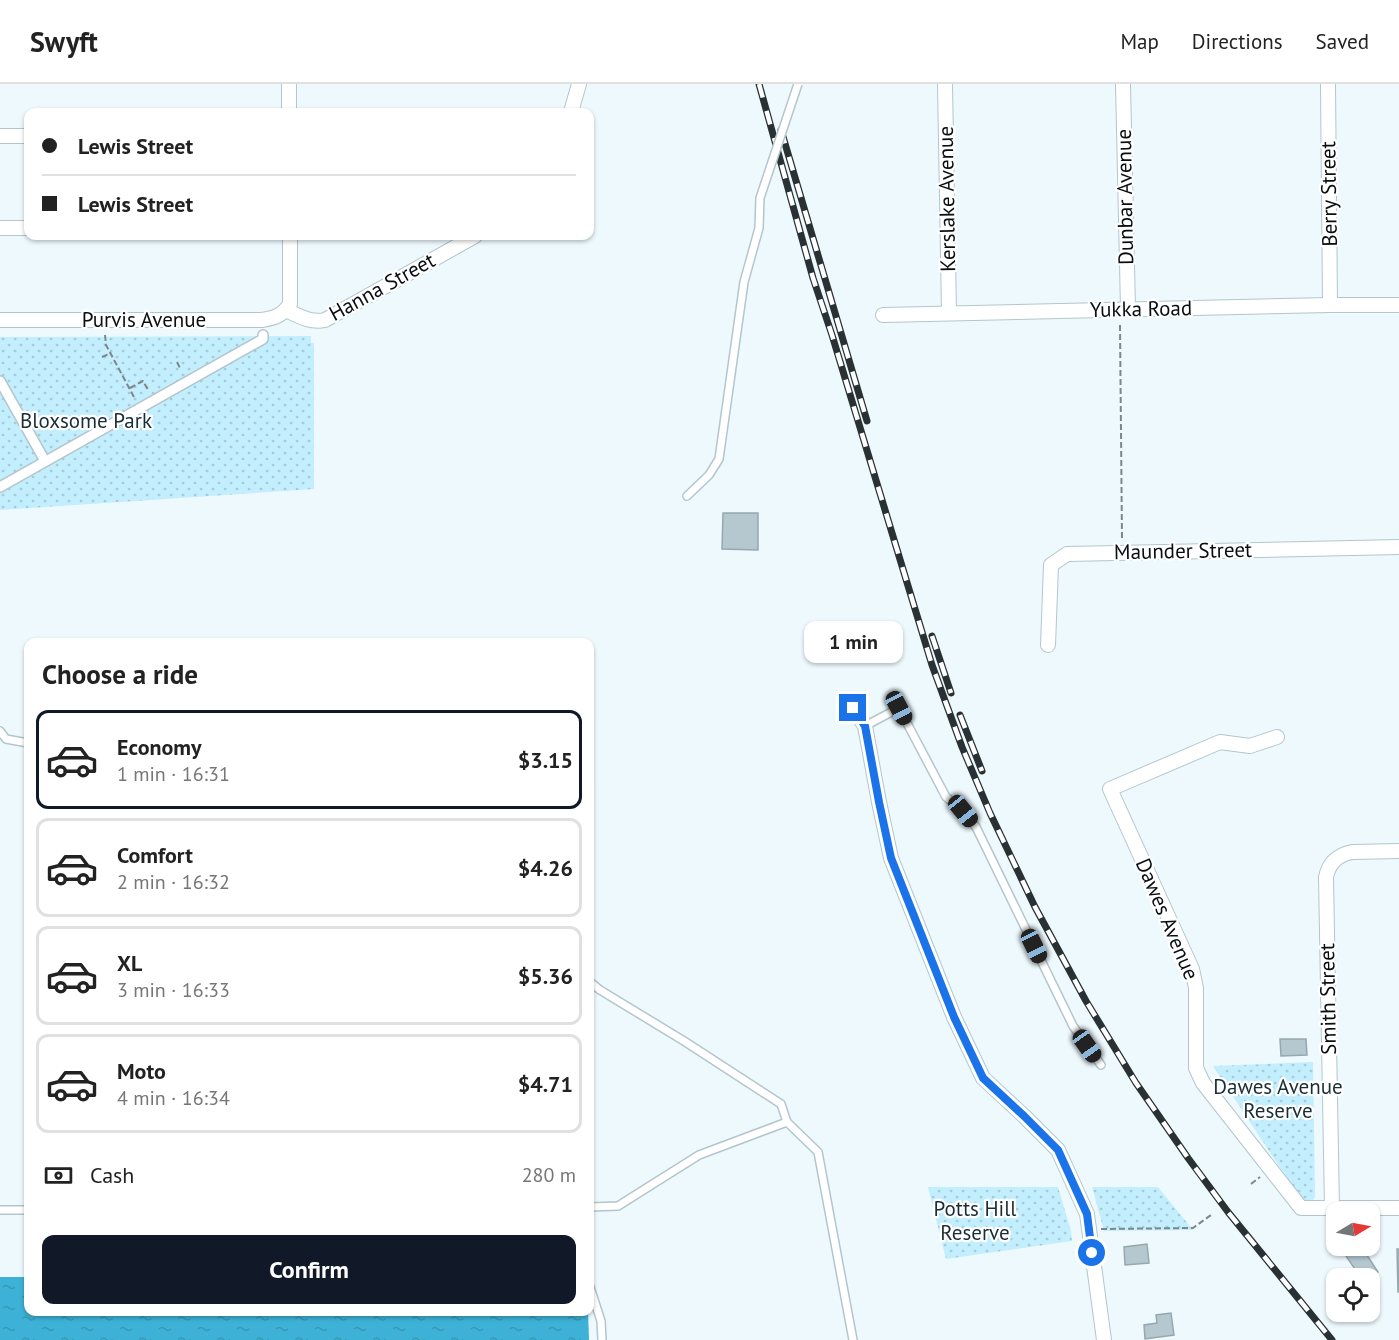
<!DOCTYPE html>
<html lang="en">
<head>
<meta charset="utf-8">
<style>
	body { margin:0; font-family:"PT Sans",sans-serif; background:#f6f6f6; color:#222; height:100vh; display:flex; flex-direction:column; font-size:22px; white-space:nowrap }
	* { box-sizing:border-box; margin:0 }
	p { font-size:20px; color:#767676 }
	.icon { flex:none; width:33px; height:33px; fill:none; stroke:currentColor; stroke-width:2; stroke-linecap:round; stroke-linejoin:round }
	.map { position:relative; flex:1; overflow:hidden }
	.panel { position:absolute; left:24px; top:554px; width:570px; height:678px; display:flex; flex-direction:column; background:#fff; border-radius:12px; box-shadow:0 2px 4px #0004 }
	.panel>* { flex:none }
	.top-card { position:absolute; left:24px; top:24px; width:570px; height:132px; border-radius:12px; box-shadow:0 2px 4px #0004; display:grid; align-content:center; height:132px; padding:0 18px; background:#fff }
	.needle { width:39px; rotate:80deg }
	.controls { position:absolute; left:1326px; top:1118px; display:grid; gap:12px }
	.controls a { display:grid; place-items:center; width:54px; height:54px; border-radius:12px; background:#fff; box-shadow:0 2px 4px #0004; font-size:30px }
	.end { position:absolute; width:27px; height:27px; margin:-14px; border:8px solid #1a73e8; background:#fff; box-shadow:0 0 0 3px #fff }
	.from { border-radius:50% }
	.bubble { position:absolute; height:42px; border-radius:12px; background:#fff; box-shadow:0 2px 4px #0004; font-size:20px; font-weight:700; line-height:42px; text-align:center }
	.car { position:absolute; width:18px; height:36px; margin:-18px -9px; border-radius:8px; box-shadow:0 0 4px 2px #0007; background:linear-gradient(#222 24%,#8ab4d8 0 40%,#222 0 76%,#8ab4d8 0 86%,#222 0) }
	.top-card b { display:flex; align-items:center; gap:21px; height:57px; font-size:22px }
	.top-card b+b { border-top:2px solid #e0e0e0 }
	.top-card i { width:15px; height:15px; background:#222 }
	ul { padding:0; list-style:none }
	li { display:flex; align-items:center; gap:18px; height:99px; margin:0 12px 9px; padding:0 6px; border:3px solid #e0e0e0; border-radius:12px }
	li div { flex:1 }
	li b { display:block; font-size:22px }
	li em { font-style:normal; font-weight:700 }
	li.current { border-color:#111827 }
	li>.icon { width:54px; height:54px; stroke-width:1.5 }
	h2 { padding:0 18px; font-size:27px; line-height:72px }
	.pay { display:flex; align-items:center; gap:15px; height:66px; padding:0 18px; font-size:22px }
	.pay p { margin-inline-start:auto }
	.button { display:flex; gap:12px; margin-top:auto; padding:12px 18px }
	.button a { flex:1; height:69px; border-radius:12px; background:#111827; color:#fff; font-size:24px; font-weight:700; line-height:69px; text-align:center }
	header { display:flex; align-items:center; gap:36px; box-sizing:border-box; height:84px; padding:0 30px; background:#fff; border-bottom:2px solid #e0e0e0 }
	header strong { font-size:28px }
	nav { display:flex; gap:33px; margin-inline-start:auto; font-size:21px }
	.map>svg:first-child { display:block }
	.grass { fill:url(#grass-dots) }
	.water { fill:url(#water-ripples) }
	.building { fill:#b5c7cf; stroke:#96a8af; stroke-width:1.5 }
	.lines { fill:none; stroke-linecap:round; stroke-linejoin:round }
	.service-casing { stroke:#b3c6cd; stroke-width:10 }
	.pedestrian-casing { stroke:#b3c6cd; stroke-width:12 }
	.minor-casing { stroke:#b3c6cd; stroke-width:16 }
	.path { stroke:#7e868a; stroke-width:2; stroke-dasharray:6 3; stroke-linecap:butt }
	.service { stroke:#fff; stroke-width:7 }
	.pedestrian { stroke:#fff; stroke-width:9 }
	.minor { stroke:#fff; stroke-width:14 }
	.rail-casing { stroke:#2a3134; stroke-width:7 }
	.rail { stroke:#fff; stroke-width:4.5; stroke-dasharray:14; stroke-linecap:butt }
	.service-bridge-casing { stroke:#b3c6cd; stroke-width:10; stroke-linecap:butt }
	.service-bridge { stroke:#fff; stroke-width:7 }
	.route { stroke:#1a73e8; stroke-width:8 }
	.labels { text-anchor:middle; stroke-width:4.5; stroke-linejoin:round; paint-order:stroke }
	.street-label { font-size:21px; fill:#080e11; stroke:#fff }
	.park-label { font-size:21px; fill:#192d34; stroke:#fff }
</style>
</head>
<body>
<header>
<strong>Swyft</strong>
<nav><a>Map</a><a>Directions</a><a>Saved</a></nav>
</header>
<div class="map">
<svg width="1399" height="1256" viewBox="0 0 1399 1256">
	<defs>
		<pattern id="grass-dots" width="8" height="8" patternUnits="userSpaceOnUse" patternTransform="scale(1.5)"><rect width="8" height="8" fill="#c2eefe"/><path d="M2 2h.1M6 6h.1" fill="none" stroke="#a5cbd9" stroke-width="1.8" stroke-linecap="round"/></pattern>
		<pattern id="water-ripples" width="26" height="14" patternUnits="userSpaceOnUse" patternTransform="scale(1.5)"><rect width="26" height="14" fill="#3db2d6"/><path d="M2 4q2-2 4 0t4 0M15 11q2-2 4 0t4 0" fill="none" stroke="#3498b7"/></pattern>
	</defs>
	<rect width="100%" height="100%" fill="#eef9fe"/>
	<g class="grass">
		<path d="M 311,252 L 311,259 L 314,259 L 314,405 L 0,426 L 0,253 Z"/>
		<path d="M 1313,978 L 1315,1112 C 1313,1120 1305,1117 1300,1114 L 1213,982 Z"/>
		<path d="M 928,1103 L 1058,1103 L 1071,1147 L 1072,1157 L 946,1175 Z"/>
		<path d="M 1092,1103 L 1158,1103 L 1193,1146 L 1104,1147 Z"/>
	</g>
	<path class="water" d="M 0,1193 L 28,1193 L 28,1227 L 588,1227 L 589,1256 L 0,1256 Z"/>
	<g class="building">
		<path d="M 723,429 L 758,429 L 758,466 L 722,465 Z"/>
		<path d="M 1280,955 L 1306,955 L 1307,971 L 1281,972 Z"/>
		<path d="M 1147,1160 L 1149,1179 L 1125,1181 L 1124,1163 Z"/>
		<path d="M 1361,1162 L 1378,1188 L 1369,1194 L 1361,1194 L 1346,1172 Z"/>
		<path d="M 1397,1165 L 1399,1165 L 1399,1208 L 1398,1208 Z"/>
		<path d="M 1171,1229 L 1174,1251 L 1145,1255 L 1144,1241 L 1157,1239 L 1156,1231 Z"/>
	</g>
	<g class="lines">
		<defs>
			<g id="service">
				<path d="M 687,412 L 709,391 L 719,375 L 744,198 L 759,144 L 760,114 L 768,90"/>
				<path d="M 865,642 L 899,624 L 946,713 L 963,727 L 976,743 L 1073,942 L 1101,981"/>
				<path d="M 0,647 L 6,655 L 28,659"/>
				<path d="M 590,898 L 600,906 L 684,957 L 781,1020 L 787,1038"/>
				<path d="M 590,1123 L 618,1122 L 699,1071 L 787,1038 L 818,1068 L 853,1256"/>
				<path d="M 0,1126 L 28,1126"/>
				<path d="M 590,1203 L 601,1237 L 602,1256"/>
			</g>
			<g id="pedestrian">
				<path d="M 0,297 L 45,377"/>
				<path d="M 0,403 L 263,255 L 263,251"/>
			</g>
			<g id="minor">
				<path d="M 289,0 L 289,28"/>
				<path d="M 945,0 L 949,229"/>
				<path d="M 1123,0 L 1128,225"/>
				<path d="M 1328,0 L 1330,221"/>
				<path d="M 571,28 L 579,0"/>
				<path d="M 0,52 L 28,52"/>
				<path d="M 0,144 L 28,144"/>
				<path d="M 286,226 C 299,232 310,239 325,236 L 475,152"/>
				<path d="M 883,231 L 1330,221 L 1399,221"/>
				<path d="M 0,236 L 262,236 C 275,234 283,231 290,220 L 290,152"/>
				<path d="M 1048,561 L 1051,481 L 1067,470 L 1399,463"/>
				<path d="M 853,624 L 865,642 L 879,718 L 891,774 L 954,933 L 983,994 L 1024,1032 L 1058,1066 L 1087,1130 L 1104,1256"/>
				<path d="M 1277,653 L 1250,662 L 1220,658 L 1110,705 L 1192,885 L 1196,904 L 1196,984 L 1203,999 L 1301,1124 L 1399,1124"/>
				<path d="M 1332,1124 L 1326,793 C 1329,778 1338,771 1352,768 L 1399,767"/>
			</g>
		</defs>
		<use href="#service" class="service-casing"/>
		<use href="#pedestrian" class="pedestrian-casing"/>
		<use href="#minor" class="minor-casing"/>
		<g class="path">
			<path d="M 1120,241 L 1122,454"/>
			<path d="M 105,251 L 106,261 L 134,313"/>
			<path d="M 102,273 L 111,269"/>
			<path d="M 177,278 L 181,286"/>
			<path d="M 130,304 L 143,297 L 148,306"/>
			<path d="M 1251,1100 L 1260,1093"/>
			<path d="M 1101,1145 L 1193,1144 L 1211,1131"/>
		</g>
		<use href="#service" class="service"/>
		<use href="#pedestrian" class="pedestrian"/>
		<use href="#minor" class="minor"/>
		<defs>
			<g id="rail">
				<path d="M 759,0 L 813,194 L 832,251 L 932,581 L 962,663 L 990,729 L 1035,823 L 1086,917 L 1136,999 L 1188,1074 L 1228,1128 L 1332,1256"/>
				<path d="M 781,46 L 867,337"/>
				<path d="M 932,552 L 951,609"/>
				<path d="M 960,631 L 982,687"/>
			</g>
		</defs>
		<use href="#rail" class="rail-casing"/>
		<use href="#rail" class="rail"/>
		<defs>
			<path id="service-bridge" d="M 768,90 L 798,0"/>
		</defs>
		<use href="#service-bridge" class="service-bridge-casing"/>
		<use href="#service-bridge" class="service-bridge"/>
	</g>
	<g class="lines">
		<path class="route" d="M 853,624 L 865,642 L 879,718 L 891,774 L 954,933 L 983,994 L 1024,1032 L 1058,1066 L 1087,1130 L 1092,1169"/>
	</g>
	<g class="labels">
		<g class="street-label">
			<text transform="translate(1329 110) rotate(-91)" y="7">Berry Street</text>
			<text transform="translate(1125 113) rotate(-91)" y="7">Dunbar Avenue</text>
			<text transform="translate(947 115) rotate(-91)" y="7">Kerslake Avenue</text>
			<text transform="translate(382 203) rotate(-29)" y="7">Hanna Street</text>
			<text transform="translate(1141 225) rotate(-1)" y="7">Yukka Road</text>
			<text x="144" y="243">Purvis Avenue</text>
			<text transform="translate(1183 467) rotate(-1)" y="7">Maunder Street</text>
			<text transform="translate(1167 835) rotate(67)" y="7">Dawes Avenue</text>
			<text transform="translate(1328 915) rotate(-91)" y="7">Smith Street</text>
		</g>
		<g class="park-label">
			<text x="86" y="344">Bloxsome Park</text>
			<text x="1278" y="1010">Dawes Avenue<tspan x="1278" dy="24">Reserve</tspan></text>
			<text x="975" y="1132">Potts Hill<tspan x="975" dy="24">Reserve</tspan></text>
		</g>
	</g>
</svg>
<div class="controls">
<a><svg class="needle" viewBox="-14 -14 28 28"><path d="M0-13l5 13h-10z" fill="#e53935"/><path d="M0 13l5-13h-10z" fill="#767676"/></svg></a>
<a><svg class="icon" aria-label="locate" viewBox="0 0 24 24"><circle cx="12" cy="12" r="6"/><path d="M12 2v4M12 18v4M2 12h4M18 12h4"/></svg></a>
</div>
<i class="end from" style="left:1092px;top:1169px"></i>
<i class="end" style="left:853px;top:624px"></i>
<div class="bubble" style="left:804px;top:537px;width:99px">1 min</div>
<i class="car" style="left:899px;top:624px;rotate:152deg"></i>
<i class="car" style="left:963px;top:727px;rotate:141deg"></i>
<i class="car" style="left:1034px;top:862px;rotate:154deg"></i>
<i class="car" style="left:1087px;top:962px;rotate:145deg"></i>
<div class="top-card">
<b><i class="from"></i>Lewis Street</b>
<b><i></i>Lewis Street</b>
</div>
<section class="panel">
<h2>Choose a ride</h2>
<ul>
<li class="current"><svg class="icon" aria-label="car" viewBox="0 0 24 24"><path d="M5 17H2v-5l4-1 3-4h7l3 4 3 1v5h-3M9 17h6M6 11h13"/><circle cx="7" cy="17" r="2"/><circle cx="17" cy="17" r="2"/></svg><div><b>Economy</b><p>1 min · 16:31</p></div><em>$3.15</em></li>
<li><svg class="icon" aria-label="car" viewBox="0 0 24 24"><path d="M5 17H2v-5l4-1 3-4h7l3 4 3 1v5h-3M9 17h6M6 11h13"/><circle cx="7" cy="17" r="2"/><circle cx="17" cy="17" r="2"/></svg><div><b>Comfort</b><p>2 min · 16:32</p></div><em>$4.26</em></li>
<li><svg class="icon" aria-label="car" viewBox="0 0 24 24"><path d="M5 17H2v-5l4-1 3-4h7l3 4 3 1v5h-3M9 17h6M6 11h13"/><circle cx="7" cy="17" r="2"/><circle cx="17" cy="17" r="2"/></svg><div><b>XL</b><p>3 min · 16:33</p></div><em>$5.36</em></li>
<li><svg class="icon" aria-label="car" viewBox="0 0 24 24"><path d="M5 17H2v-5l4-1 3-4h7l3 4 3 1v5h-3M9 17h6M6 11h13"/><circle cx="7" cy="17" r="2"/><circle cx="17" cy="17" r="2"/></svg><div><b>Moto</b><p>4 min · 16:34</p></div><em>$4.71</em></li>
</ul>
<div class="pay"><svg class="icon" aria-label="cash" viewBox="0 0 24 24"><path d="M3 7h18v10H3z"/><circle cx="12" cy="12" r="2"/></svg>Cash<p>280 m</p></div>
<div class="button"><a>Confirm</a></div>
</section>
</div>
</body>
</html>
